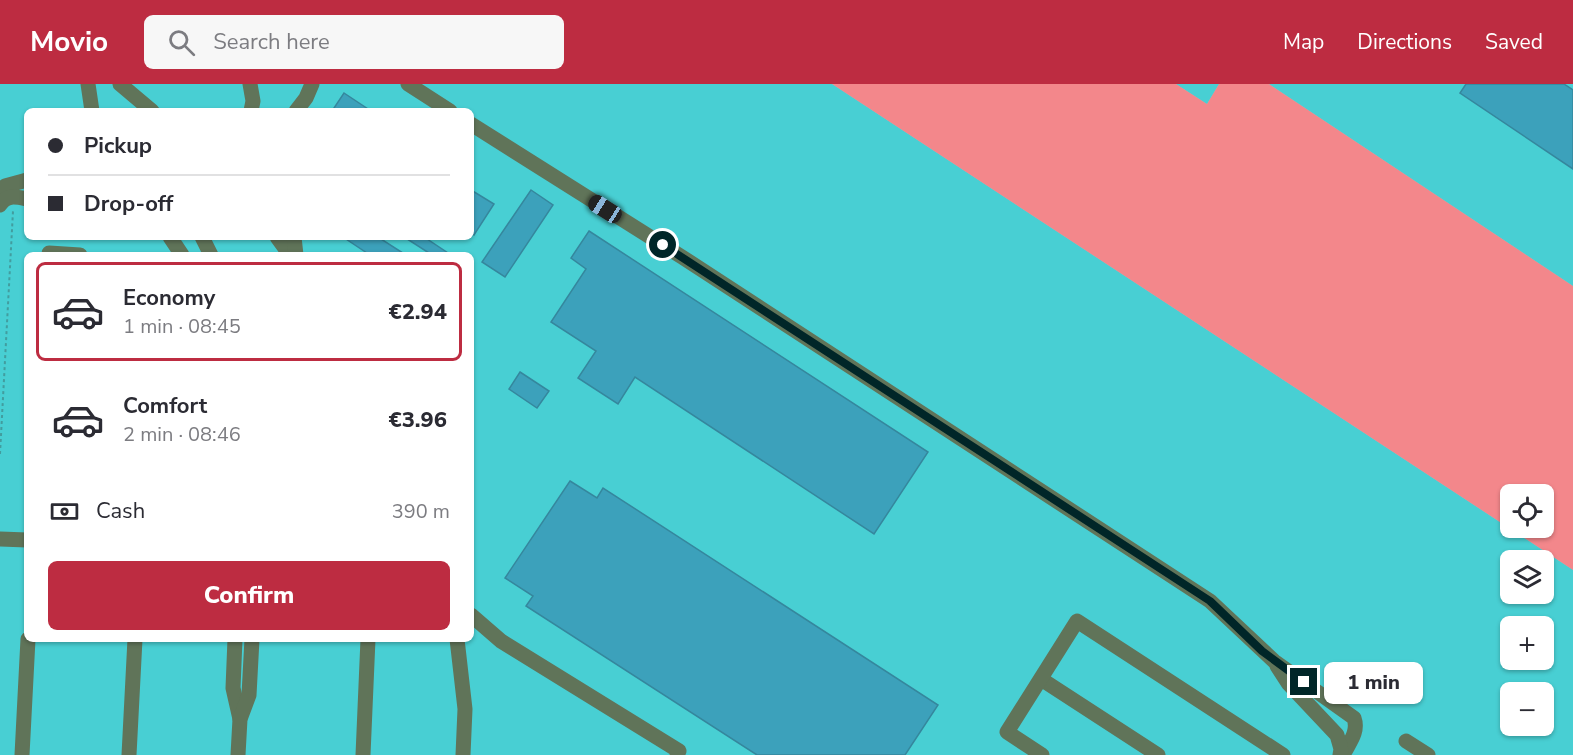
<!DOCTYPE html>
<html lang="en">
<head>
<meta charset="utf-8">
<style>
	body { margin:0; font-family:"Nunito Sans",sans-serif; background:#f7f7f7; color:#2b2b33; height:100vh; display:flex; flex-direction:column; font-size:22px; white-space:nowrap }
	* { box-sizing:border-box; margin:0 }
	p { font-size:20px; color:#7c7c81 }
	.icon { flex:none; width:33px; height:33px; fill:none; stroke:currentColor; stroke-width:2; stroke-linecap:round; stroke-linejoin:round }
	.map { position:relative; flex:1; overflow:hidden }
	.sheet { position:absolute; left:24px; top:168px; width:450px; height:390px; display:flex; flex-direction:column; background:#fff; border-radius:9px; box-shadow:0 2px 4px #0004 }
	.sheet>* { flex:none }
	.top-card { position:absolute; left:24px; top:24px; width:450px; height:132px; border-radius:9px; box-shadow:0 2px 4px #0004; display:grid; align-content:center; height:132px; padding:0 24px; background:#fff }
	.fabs { position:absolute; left:1500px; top:400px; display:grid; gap:12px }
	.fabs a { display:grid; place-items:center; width:54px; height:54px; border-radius:9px; background:#fff; box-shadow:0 2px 4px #0004; font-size:30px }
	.end { position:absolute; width:27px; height:27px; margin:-14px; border:8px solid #002628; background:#fff; box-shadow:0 0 0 3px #fff }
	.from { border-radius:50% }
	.bubble { position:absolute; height:42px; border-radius:9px; background:#fff; box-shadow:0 2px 4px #0004; font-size:20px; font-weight:800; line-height:42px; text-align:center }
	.car { position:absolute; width:18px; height:36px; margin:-18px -9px; border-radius:8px; box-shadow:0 0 4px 2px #0007; background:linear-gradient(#222 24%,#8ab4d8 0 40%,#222 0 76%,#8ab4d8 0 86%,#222 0) }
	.top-card b { display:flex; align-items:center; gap:21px; height:57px; font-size:22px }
	.top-card b+b { border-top:2px solid #e1e1e2 }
	.top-card i { width:15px; height:15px; background:#2b2b33 }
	ul { padding:10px 0 0; list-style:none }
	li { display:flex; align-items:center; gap:18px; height:99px; margin:0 12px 9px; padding:0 12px; border:3px solid transparent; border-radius:9px }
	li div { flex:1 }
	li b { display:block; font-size:22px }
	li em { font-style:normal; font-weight:800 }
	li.current { border-color:#bd2c41 }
	li>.icon { width:54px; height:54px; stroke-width:1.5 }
	.pay { display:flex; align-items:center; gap:15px; height:66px; padding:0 24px; font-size:22px }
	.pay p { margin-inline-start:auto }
	.action { display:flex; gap:12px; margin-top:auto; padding:12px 24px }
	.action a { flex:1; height:69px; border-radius:9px; background:#bd2c41; color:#fff; font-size:24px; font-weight:800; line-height:69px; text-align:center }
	header { display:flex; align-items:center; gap:36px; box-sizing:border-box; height:84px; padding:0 30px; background:#bd2c41; color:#fff }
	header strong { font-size:28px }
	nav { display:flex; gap:33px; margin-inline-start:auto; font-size:21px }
	.search { width:420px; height:54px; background:#f7f7f7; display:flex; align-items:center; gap:15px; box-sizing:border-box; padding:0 21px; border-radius:9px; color:#7c7c81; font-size:22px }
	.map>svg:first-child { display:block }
	.built { fill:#48cfd3; fill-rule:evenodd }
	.water { fill:#f3878b; fill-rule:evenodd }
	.building { fill:#3ca1bb; stroke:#35879d; stroke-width:1.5 }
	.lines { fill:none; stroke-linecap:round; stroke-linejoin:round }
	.path { stroke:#429d9f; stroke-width:2; stroke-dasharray:3 3; stroke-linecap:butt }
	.minor { stroke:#607459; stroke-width:15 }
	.route { stroke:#002628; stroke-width:8 }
</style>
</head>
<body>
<header>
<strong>Movio</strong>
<div class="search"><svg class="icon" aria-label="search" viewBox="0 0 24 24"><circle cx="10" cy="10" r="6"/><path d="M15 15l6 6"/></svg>Search here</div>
<nav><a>Map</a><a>Directions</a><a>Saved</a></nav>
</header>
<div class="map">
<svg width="1573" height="671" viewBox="0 0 1573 671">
	<rect width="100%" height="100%" fill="#65dbde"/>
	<g class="built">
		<path d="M 0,0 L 832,0 L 1573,486 L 1573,671 L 0,671 ZM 27,27 L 471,27 L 471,153 L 27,153 ZM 27,171 L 471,171 L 471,555 L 27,555 ZM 1510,477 L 1544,477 L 1544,510 L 1510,510 ZM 1510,543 L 1544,543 L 1544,576 L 1510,576 ZM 1510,609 L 1544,609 L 1544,642 L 1510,642 Z"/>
		<path d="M 1176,0 L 1219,0 L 1207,20 Z"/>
		<path d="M 1269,0 L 1573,0 L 1573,202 Z"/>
	</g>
	<path class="water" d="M 832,0 L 1176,0 L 1207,20 L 1219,0 L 1269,0 L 1573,202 L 1573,486 ZM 1510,411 L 1544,411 L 1544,444 L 1510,444 Z"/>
	<g class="building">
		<path d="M 1466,0 L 1564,0 L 1573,6 L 1573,85 L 1460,9 Z"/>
		<path d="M 344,9 L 371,27 L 332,27 Z"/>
		<path d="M 471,106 L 494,120 L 474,151 L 471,149 Z"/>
		<path d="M 531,106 L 553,121 L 505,193 L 482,178 Z"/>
		<path d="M 589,147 L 928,368 L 874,450 L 635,293 L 618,320 L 578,294 L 596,267 L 551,238 L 586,185 L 571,174 Z"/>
		<path d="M 343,153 L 378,153 L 406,171 L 370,171 Z"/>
		<path d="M 404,153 L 424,153 L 451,171 L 432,171 Z"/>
		<path d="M 520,288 L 549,307 L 537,324 L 509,305 Z"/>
		<path d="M 570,397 L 597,414 L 603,404 L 938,621 L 905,671 L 757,671 L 526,522 L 533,512 L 505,494 Z"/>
	</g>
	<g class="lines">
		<path class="path" d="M 0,370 L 13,127"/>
		<g class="minor">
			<path d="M 88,0 L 92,27"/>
			<path d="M 120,0 L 152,27"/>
			<path d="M 250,0 L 253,17 L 251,27"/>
			<path d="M 408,0 L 450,27"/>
			<path d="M 296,27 L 306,14 L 312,0"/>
			<path d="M 471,40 L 682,173 L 1210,517 L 1274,577 L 1354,634 C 1359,648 1349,659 1343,671"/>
			<path d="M 0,111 L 5,102 L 27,96"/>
			<path d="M 0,121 C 6,110 17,113 27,115"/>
			<path d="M 170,153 L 182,171"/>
			<path d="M 202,153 L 211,171"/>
			<path d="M 277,153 L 290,171"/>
			<path d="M 294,153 L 296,171"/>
			<path d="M 49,171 L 49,169 L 80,171"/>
			<path d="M 0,455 L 27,456"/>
			<path d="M 471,531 L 501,557 L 679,667 L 677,671"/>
			<path d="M 235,555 L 233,604 L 240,635"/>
			<path d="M 457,555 L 465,625 L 463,671"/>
			<path d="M 1277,582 L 1288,599 L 1337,651 L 1341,665 L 1340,671"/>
			<path d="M 1041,595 L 1158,671"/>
			<path d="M 1406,657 L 1428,671"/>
			<path d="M 22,671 L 28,555"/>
			<path d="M 129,671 L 135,555"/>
			<path d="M 238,671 L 240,635 L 249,611 L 252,555"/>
			<path d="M 363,671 L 368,555"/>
			<path d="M 1042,671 L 1007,648 L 1077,537 L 1283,671"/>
		</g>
	</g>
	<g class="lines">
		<path class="route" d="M 663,161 L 1210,517 L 1262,567 L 1304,598"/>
	</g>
</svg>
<div class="fabs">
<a><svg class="icon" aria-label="locate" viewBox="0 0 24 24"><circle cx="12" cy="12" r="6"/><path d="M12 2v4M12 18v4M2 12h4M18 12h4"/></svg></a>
<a><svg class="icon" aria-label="layers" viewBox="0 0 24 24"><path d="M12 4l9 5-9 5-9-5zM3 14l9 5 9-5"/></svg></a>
<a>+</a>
<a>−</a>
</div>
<i class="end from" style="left:663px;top:161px"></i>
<i class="end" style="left:1304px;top:598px"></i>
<div class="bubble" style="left:1324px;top:578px;width:99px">1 min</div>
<i class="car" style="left:605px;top:125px;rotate:302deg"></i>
<div class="top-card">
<b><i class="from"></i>Pickup</b>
<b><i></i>Drop-off</b>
</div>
<section class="sheet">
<ul>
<li class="current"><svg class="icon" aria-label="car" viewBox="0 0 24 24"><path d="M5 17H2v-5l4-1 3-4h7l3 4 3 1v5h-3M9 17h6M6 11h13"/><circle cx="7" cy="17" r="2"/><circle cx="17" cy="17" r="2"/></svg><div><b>Economy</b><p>1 min · 08:45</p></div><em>€2.94</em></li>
<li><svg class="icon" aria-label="car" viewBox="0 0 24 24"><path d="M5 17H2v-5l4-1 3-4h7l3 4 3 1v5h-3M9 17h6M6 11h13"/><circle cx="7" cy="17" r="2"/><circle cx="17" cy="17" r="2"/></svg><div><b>Comfort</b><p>2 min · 08:46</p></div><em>€3.96</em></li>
</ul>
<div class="pay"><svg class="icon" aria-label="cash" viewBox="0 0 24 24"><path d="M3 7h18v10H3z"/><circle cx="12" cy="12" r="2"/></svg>Cash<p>390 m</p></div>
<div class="action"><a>Confirm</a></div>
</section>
</div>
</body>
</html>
